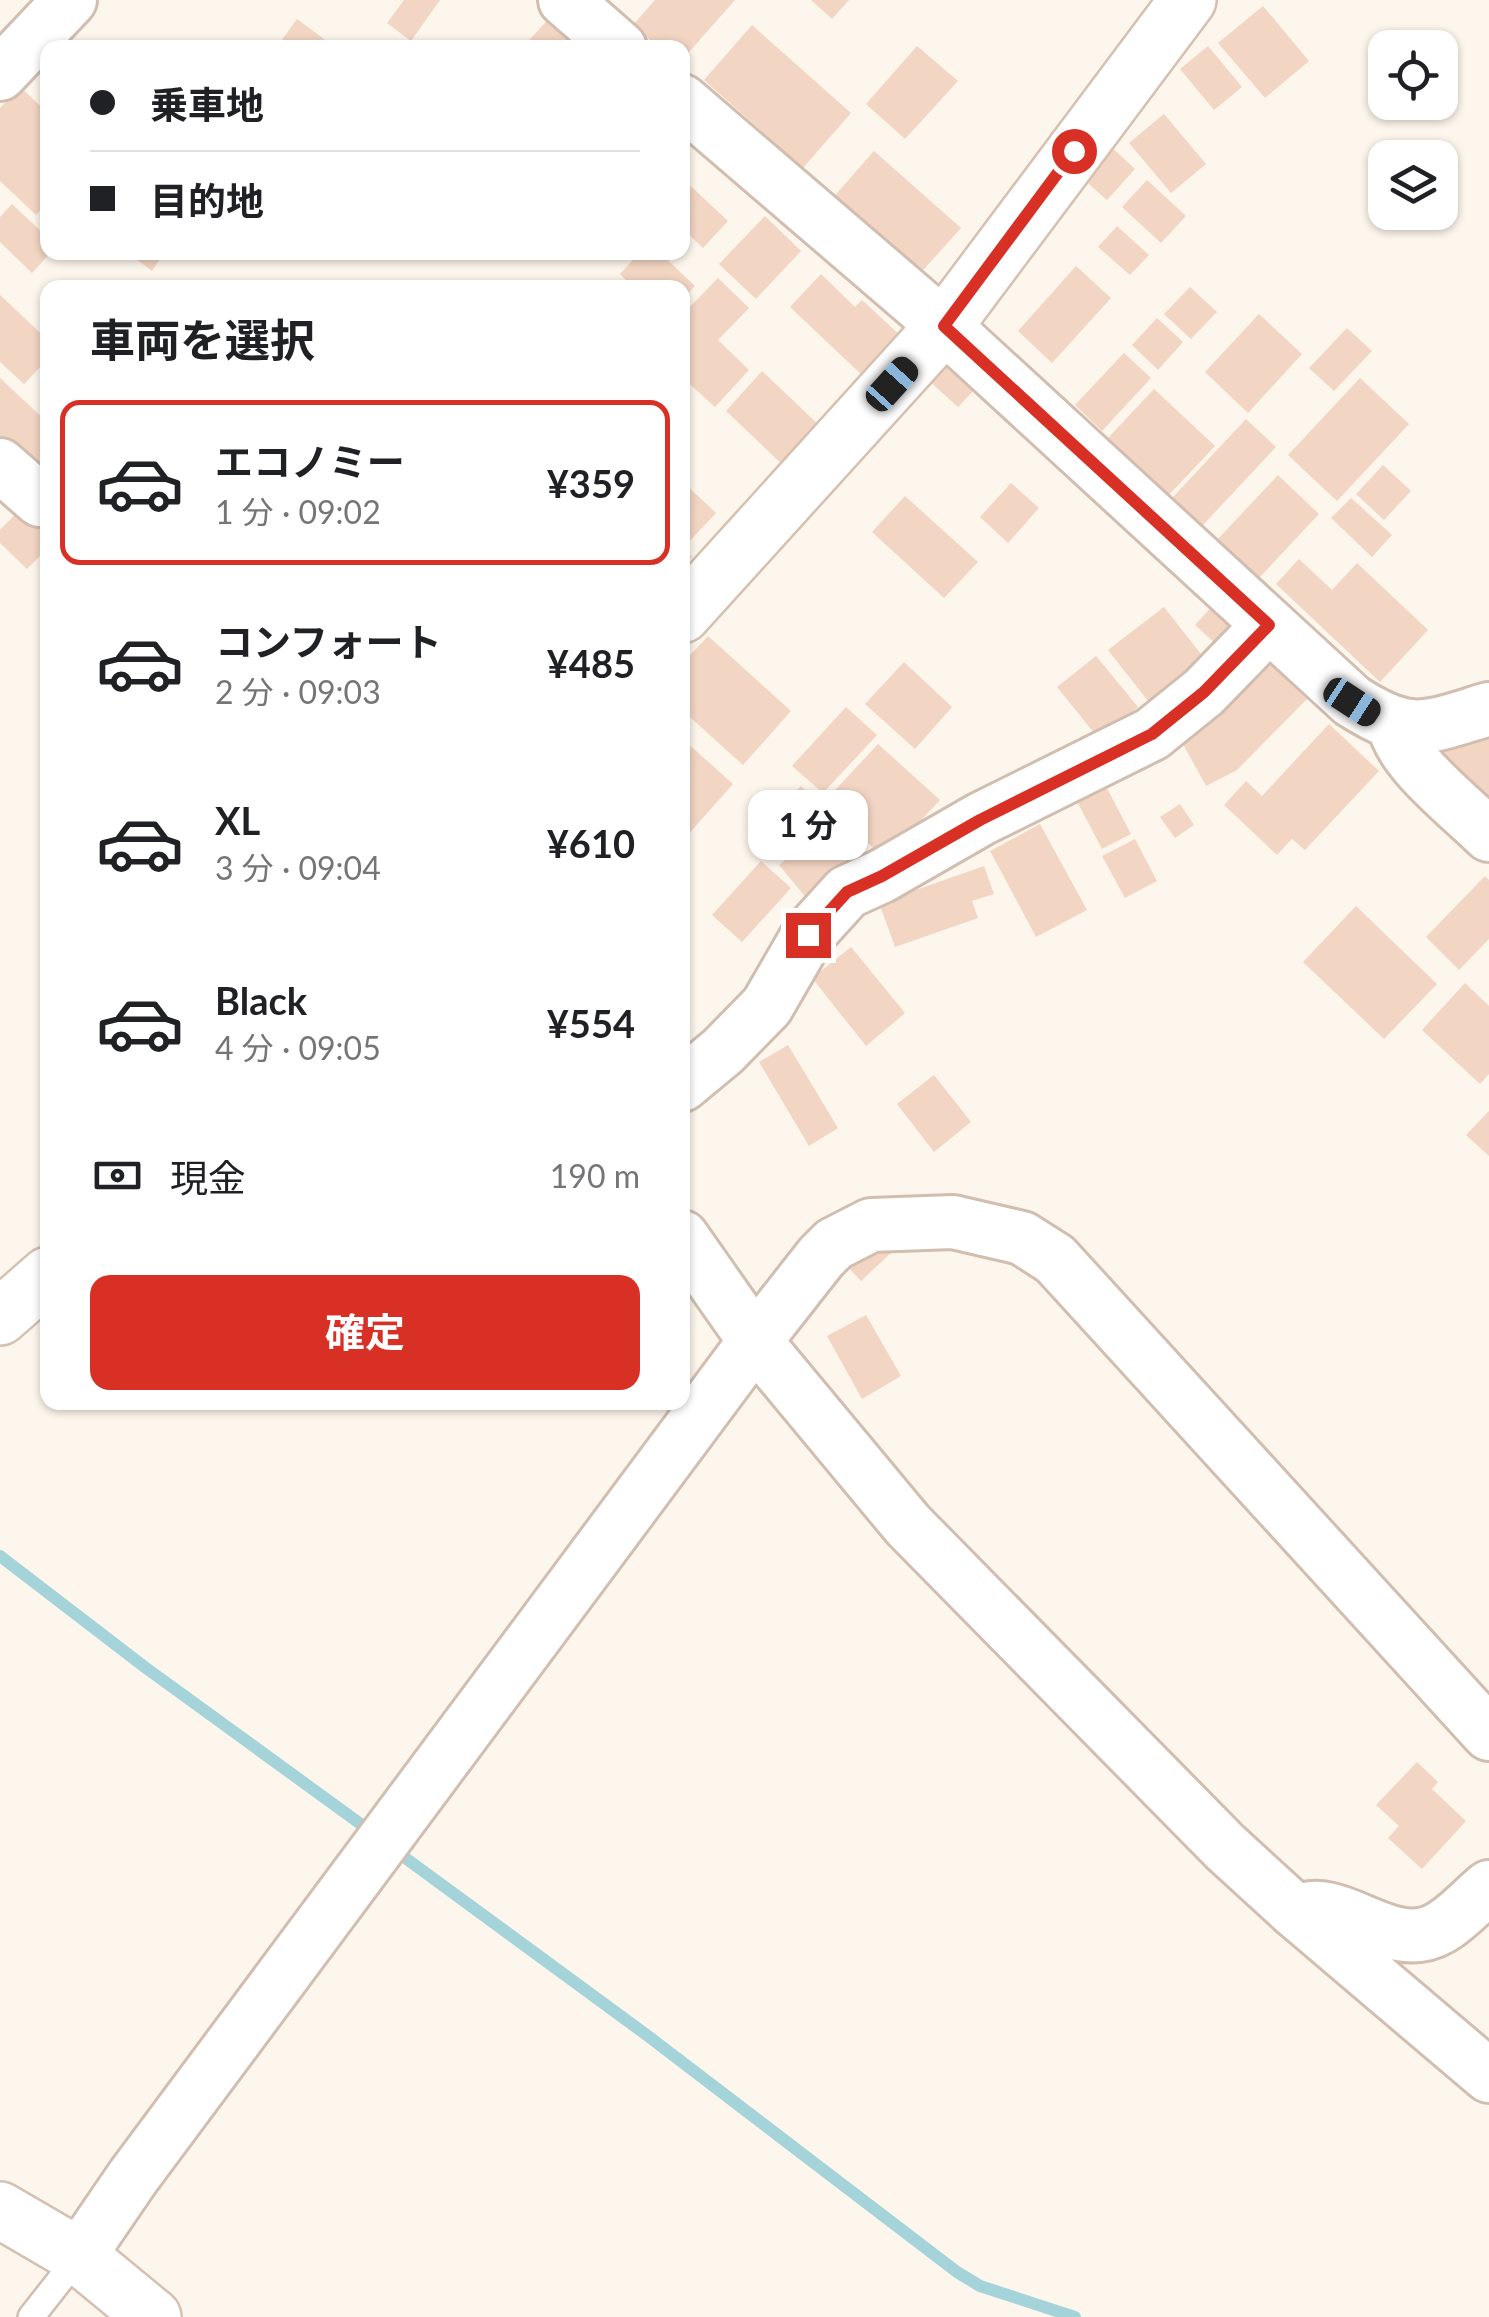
<!DOCTYPE html>
<html lang="ja">
<head>
<meta charset="utf-8">
<style>
	body { margin:0; font-family:Lato,"Noto Sans JP",sans-serif; background:#f6f6f6; color:#202124; height:100vh; display:flex; flex-direction:column; font-size:38px; white-space:nowrap }
	* { box-sizing:border-box; margin:0 }
	p { font-size:32px; color:#757577 }
	.icon { flex:none; width:55px; height:55px; fill:none; stroke:currentColor; stroke-width:2; stroke-linecap:round; stroke-linejoin:round }
	.map { position:relative; flex:1; overflow:hidden }
	.details { position:absolute; left:40px; top:280px; width:650px; height:1130px; display:flex; flex-direction:column; background:#fff; border-radius:20px; box-shadow:0 2px 8px #0004 }
	.details>* { flex:none }
	.banner { position:absolute; left:40px; top:40px; width:650px; height:220px; border-radius:20px; box-shadow:0 2px 8px #0004; display:grid; align-content:center; height:220px; padding:0 50px; background:#fff }
	.tools { position:absolute; left:1368px; top:30px; display:grid; gap:20px }
	.tools a { display:grid; place-items:center; width:90px; height:90px; border-radius:20px; background:#fff; box-shadow:0 2px 8px #0004; font-size:50px }
	.end { position:absolute; width:45px; height:45px; margin:-22px; border:12px solid #d93025; background:#fff; box-shadow:0 0 0 5px #fff }
	.from { border-radius:50% }
	.bubble { position:absolute; height:70px; border-radius:20px; background:#fff; box-shadow:0 2px 8px #0004; font-size:32px; font-weight:700; line-height:70px; text-align:center }
	.car { position:absolute; width:30px; height:60px; margin:-30px -15px; border-radius:12px; box-shadow:0 0 8px 2px #0007; background:linear-gradient(#222 24%,#8ab4d8 0 40%,#222 0 76%,#8ab4d8 0 86%,#222 0) }
	.banner b { display:flex; align-items:center; gap:35px; height:95px; font-size:38px }
	.banner b+b { border-top:2px solid #e0e0e0 }
	.banner i { width:25px; height:25px; background:#202124 }
	ul { padding:0; list-style:none }
	li { display:flex; align-items:center; gap:30px; height:165px; margin:0 20px 15px; padding:0 30px; border:5px solid transparent; border-radius:20px }
	li div { flex:1 }
	li b { display:block; font-size:38px }
	li em { font-style:normal; font-weight:700 }
	li.active { border-color:#d93025 }
	li>.icon { width:90px; height:90px; stroke-width:1.5 }
	h2 { padding:0 50px; font-size:45px; line-height:120px }
	.pay { display:flex; align-items:center; gap:25px; height:110px; padding:0 50px; font-size:38px }
	.pay p { margin-inline-start:auto }
	.action { display:flex; gap:20px; margin-top:auto; padding:20px 50px }
	.action a { flex:1; height:115px; border-radius:20px; background:#d93025; color:#fff; font-size:40px; font-weight:700; line-height:115px; text-align:center }
	.map>svg:first-child { display:block }
	.lines { fill:none; stroke-linecap:round; stroke-linejoin:round }
	.stream { stroke:#a5d3da; stroke-width:12 }
	.building { fill:#f3d5c3 }
	.lane-casing { stroke:#d1beb0; stroke-width:30 }
	.street-casing { stroke:#d1beb0; stroke-width:58 }
	.secondary-casing { stroke:#d6c0b0; stroke-width:60 }
	.lane { stroke:#fff; stroke-width:25 }
	.street { stroke:#fff; stroke-width:52 }
	.secondary { stroke:#fff; stroke-width:55 }
	.route { stroke:#d93025; stroke-width:12 }
</style>
</head>
<body>
<div class="map">
<svg width="1489" height="2317" viewBox="0 0 1489 2317">
	<rect width="100%" height="100%" fill="#fdf6ec"/>
	<g class="lines">
		<g class="stream">
			<path d="M 0,1556 L 146,1668 L 373,1833"/>
			<path d="M 393,1849 L 644,2033 L 957,2272 L 980,2286 L 1075,2317"/>
		</g>
	</g>
	<g class="building">
		<path d="M 404,0 L 440,0 L 411,41 L 387,23 Z"/>
		<path d="M 655,0 L 735,0 L 682,60 L 682,48 L 659,48 L 633,25 Z"/>
		<path d="M 811,0 L 849,0 L 832,19 Z"/>
		<path d="M 1263,6 L 1309,61 L 1265,98 L 1218,43 Z"/>
		<path d="M 556,11 L 594,48 L 522,48 Z"/>
		<path d="M 297,19 L 336,48 L 276,48 Z"/>
		<path d="M 752,25 L 851,113 L 803,168 L 704,80 Z"/>
		<path d="M 917,46 L 958,81 L 905,139 L 866,104 Z"/>
		<path d="M 1208,46 L 1242,87 L 1214,110 L 1180,69 Z"/>
		<path d="M 20,87 L 48,113 L 48,202 L 36,215 L 0,181 L 0,108 Z"/>
		<path d="M 1164,114 L 1206,164 L 1171,193 L 1129,143 Z"/>
		<path d="M 1109,145 L 1135,169 L 1107,200 L 1081,177 Z"/>
		<path d="M 874,151 L 961,228 L 916,278 L 830,201 Z"/>
		<path d="M 682,178 L 728,221 L 703,248 L 682,228 Z"/>
		<path d="M 1147,180 L 1186,216 L 1161,243 L 1122,207 Z"/>
		<path d="M 12,204 L 48,238 L 48,252 L 51,252 L 32,273 L 0,242 L 0,217 Z"/>
		<path d="M 765,216 L 801,251 L 756,299 L 719,264 Z"/>
		<path d="M 1117,226 L 1149,255 L 1130,275 L 1098,247 Z"/>
		<path d="M 127,252 L 165,252 L 152,271 Z"/>
		<path d="M 640,252 L 659,252 L 695,286 L 682,299 L 682,288 L 634,288 L 620,274 Z"/>
		<path d="M 1076,266 L 1111,298 L 1052,363 L 1018,331 Z"/>
		<path d="M 821,274 L 855,307 L 862,300 L 902,337 L 864,377 L 790,307 Z"/>
		<path d="M 718,278 L 749,308 L 718,340 L 749,370 L 715,407 L 682,377 L 682,315 Z"/>
		<path d="M 1190,287 L 1217,312 L 1191,339 L 1164,314 Z"/>
		<path d="M 0,295 L 48,340 L 48,359 L 24,384 L 0,362 Z"/>
		<path d="M 1259,314 L 1302,354 L 1248,413 L 1205,372 Z"/>
		<path d="M 1157,318 L 1183,342 L 1158,370 L 1132,345 Z"/>
		<path d="M 1347,328 L 1372,351 L 1334,391 L 1309,368 Z"/>
		<path d="M 1124,353 L 1151,378 L 1102,431 L 1075,405 Z"/>
		<path d="M 947,356 L 979,385 L 958,407 L 927,379 Z"/>
		<path d="M 762,371 L 821,427 L 784,466 L 726,411 Z"/>
		<path d="M 0,378 L 48,423 L 48,457 L 28,478 L 0,451 Z"/>
		<path d="M 1360,378 L 1409,424 L 1337,501 L 1288,455 Z"/>
		<path d="M 1154,389 L 1215,446 L 1167,497 L 1106,440 Z"/>
		<path d="M 1246,419 L 1276,447 L 1202,526 L 1172,498 Z"/>
		<path d="M 1383,465 L 1411,491 L 1384,520 L 1356,494 Z"/>
		<path d="M 1278,475 L 1319,514 L 1259,578 L 1217,540 Z"/>
		<path d="M 682,481 L 716,513 L 683,548 L 692,557 L 682,567 Z"/>
		<path d="M 1011,483 L 1039,508 L 1008,543 L 980,517 Z"/>
		<path d="M 34,495 L 48,508 L 48,548 L 27,569 L 0,543 L 0,530 Z"/>
		<path d="M 905,496 L 978,562 L 944,598 L 872,532 Z"/>
		<path d="M 1351,498 L 1392,535 L 1372,557 L 1331,518 Z"/>
		<path d="M 1299,559 L 1332,590 L 1357,563 L 1428,630 L 1380,682 L 1276,584 Z"/>
		<path d="M 1216,602 L 1248,631 L 1227,654 L 1195,625 Z"/>
		<path d="M 1164,607 L 1211,667 L 1156,711 L 1108,650 Z"/>
		<path d="M 708,636 L 791,711 L 743,765 L 682,710 L 682,664 Z"/>
		<path d="M 1260,651 L 1307,699 L 1237,770 L 1206,786 L 1172,724 Z"/>
		<path d="M 1096,656 L 1138,707 L 1099,739 L 1057,687 Z"/>
		<path d="M 904,662 L 952,707 L 915,749 L 865,704 Z"/>
		<path d="M 846,707 L 877,735 L 823,793 L 792,766 Z"/>
		<path d="M 1474,719 L 1489,734 L 1489,819 L 1431,763 Z"/>
		<path d="M 1329,724 L 1379,771 L 1305,850 L 1292,839 L 1277,855 L 1224,805 L 1246,781 L 1262,796 Z"/>
		<path d="M 686,742 L 733,784 L 685,838 L 682,745 Z"/>
		<path d="M 878,744 L 940,800 L 885,859 L 824,802 Z"/>
		<path d="M 1100,775 L 1131,834 L 1102,849 L 1071,790 Z"/>
		<path d="M 801,786 L 826,812 L 810,828 L 785,802 Z"/>
		<path d="M 1180,804 L 1194,825 L 1175,838 L 1160,817 Z"/>
		<path d="M 833,821 L 867,862 L 813,906 L 779,865 Z"/>
		<path d="M 1040,824 L 1087,910 L 1036,937 L 990,851 Z"/>
		<path d="M 1135,839 L 1157,881 L 1125,898 L 1102,856 Z"/>
		<path d="M 761,861 L 791,888 L 742,942 L 712,915 Z"/>
		<path d="M 984,866 L 994,894 L 972,901 L 978,918 L 895,947 L 879,903 Z"/>
		<path d="M 1485,876 L 1489,880 L 1489,939 L 1459,970 L 1426,937 Z"/>
		<path d="M 1356,906 L 1437,984 L 1384,1039 L 1303,962 Z"/>
		<path d="M 851,947 L 905,1013 L 866,1046 L 812,978 Z"/>
		<path d="M 1465,983 L 1489,1006 L 1489,1074 L 1480,1084 L 1422,1030 Z"/>
		<path d="M 788,1045 L 838,1128 L 809,1146 L 759,1062 Z"/>
		<path d="M 934,1075 L 971,1122 L 934,1152 L 897,1104 Z"/>
		<path d="M 1489,1111 L 1489,1156 L 1466,1135 Z"/>
		<path d="M 876,1235 L 892,1252 L 861,1281 L 845,1264 Z"/>
		<path d="M 866,1315 L 901,1376 L 862,1399 L 827,1336 Z"/>
		<path d="M 1417,1762 L 1438,1782 L 1432,1789 L 1466,1821 L 1422,1869 L 1388,1838 L 1399,1826 L 1376,1805 Z"/>
	</g>
	<g class="lines">
		<defs>
			<path id="lane" d="M 31,2317 L 79,2256"/>
			<g id="street">
				<path d="M 565,0 L 620,48"/>
				<path d="M 0,74 L 70,0"/>
				<path d="M 682,101 L 944,326 L 1352,701 C 1411,739 1426,728 1489,709"/>
				<path d="M 0,465 L 40,500"/>
				<path d="M 1394,724 C 1399,760 1462,808 1489,835"/>
				<path d="M 682,1085 L 723,1051 L 767,1006 L 808,935 L 847,892 L 882,876 L 981,819 L 1152,734 L 1204,692 L 1269,625"/>
				<path d="M 682,1237 L 755,1341 L 908,1525 L 1225,1847 L 1296,1912 L 1489,2076"/>
				<path d="M 1297,1912 C 1340,1891 1390,1957 1440,1928 C 1458,1918 1473,1900 1489,1887"/>
				<path d="M 79,2256 L 133,2177 L 755,1341 L 821,1257 L 834,1244 L 871,1225 L 953,1222 L 1022,1238 L 1055,1259 L 1489,1734"/>
			</g>
			<g id="secondary">
				<path d="M 682,615 L 944,326 L 1188,0"/>
				<path d="M 0,1317 L 48,1275"/>
				<path d="M 0,2210 L 79,2256 L 153,2317"/>
			</g>
		</defs>
		<use href="#lane" class="lane-casing"/>
		<use href="#street" class="street-casing"/>
		<use href="#secondary" class="secondary-casing"/>
		<use href="#lane" class="lane"/>
		<use href="#street" class="street"/>
		<use href="#secondary" class="secondary"/>
	</g>
	<g class="lines">
		<path class="route" d="M 808,935 L 847,892 L 882,876 L 980,820 L 1152,734 L 1204,692 L 1269,625 L 944,326 L 1074,151"/>
	</g>
</svg>
<div class="tools">
<a><svg class="icon" aria-label="locate" viewBox="0 0 24 24"><circle cx="12" cy="12" r="6"/><path d="M12 2v4M12 18v4M2 12h4M18 12h4"/></svg></a>
<a><svg class="icon" aria-label="layers" viewBox="0 0 24 24"><path d="M12 4l9 5-9 5-9-5zM3 14l9 5 9-5"/></svg></a>
</div>
<i class="end from" style="left:1074px;top:151px"></i>
<i class="end" style="left:808px;top:935px"></i>
<div class="bubble" style="left:748px;top:790px;width:120px">1 分</div>
<i class="car" style="left:892px;top:384px;rotate:42deg"></i>
<i class="car" style="left:1352px;top:702px;rotate:123deg"></i>
<div class="banner">
<b><i class="from"></i>乗車地</b>
<b><i></i>目的地</b>
</div>
<section class="details">
<h2>車両を選択</h2>
<ul>
<li class="active"><svg class="icon" aria-label="car" viewBox="0 0 24 24"><path d="M5 17H2v-5l4-1 3-4h7l3 4 3 1v5h-3M9 17h6M6 11h13"/><circle cx="7" cy="17" r="2"/><circle cx="17" cy="17" r="2"/></svg><div><b>エコノミー</b><p>1 分 · 09:02</p></div><em>¥359</em></li>
<li><svg class="icon" aria-label="car" viewBox="0 0 24 24"><path d="M5 17H2v-5l4-1 3-4h7l3 4 3 1v5h-3M9 17h6M6 11h13"/><circle cx="7" cy="17" r="2"/><circle cx="17" cy="17" r="2"/></svg><div><b>コンフォート</b><p>2 分 · 09:03</p></div><em>¥485</em></li>
<li><svg class="icon" aria-label="car" viewBox="0 0 24 24"><path d="M5 17H2v-5l4-1 3-4h7l3 4 3 1v5h-3M9 17h6M6 11h13"/><circle cx="7" cy="17" r="2"/><circle cx="17" cy="17" r="2"/></svg><div><b>XL</b><p>3 分 · 09:04</p></div><em>¥610</em></li>
<li><svg class="icon" aria-label="car" viewBox="0 0 24 24"><path d="M5 17H2v-5l4-1 3-4h7l3 4 3 1v5h-3M9 17h6M6 11h13"/><circle cx="7" cy="17" r="2"/><circle cx="17" cy="17" r="2"/></svg><div><b>Black</b><p>4 分 · 09:05</p></div><em>¥554</em></li>
</ul>
<div class="pay"><svg class="icon" aria-label="cash" viewBox="0 0 24 24"><path d="M3 7h18v10H3z"/><circle cx="12" cy="12" r="2"/></svg>現金<p>190 m</p></div>
<div class="action"><a>確定</a></div>
</section>
</div>
</body>
</html>
